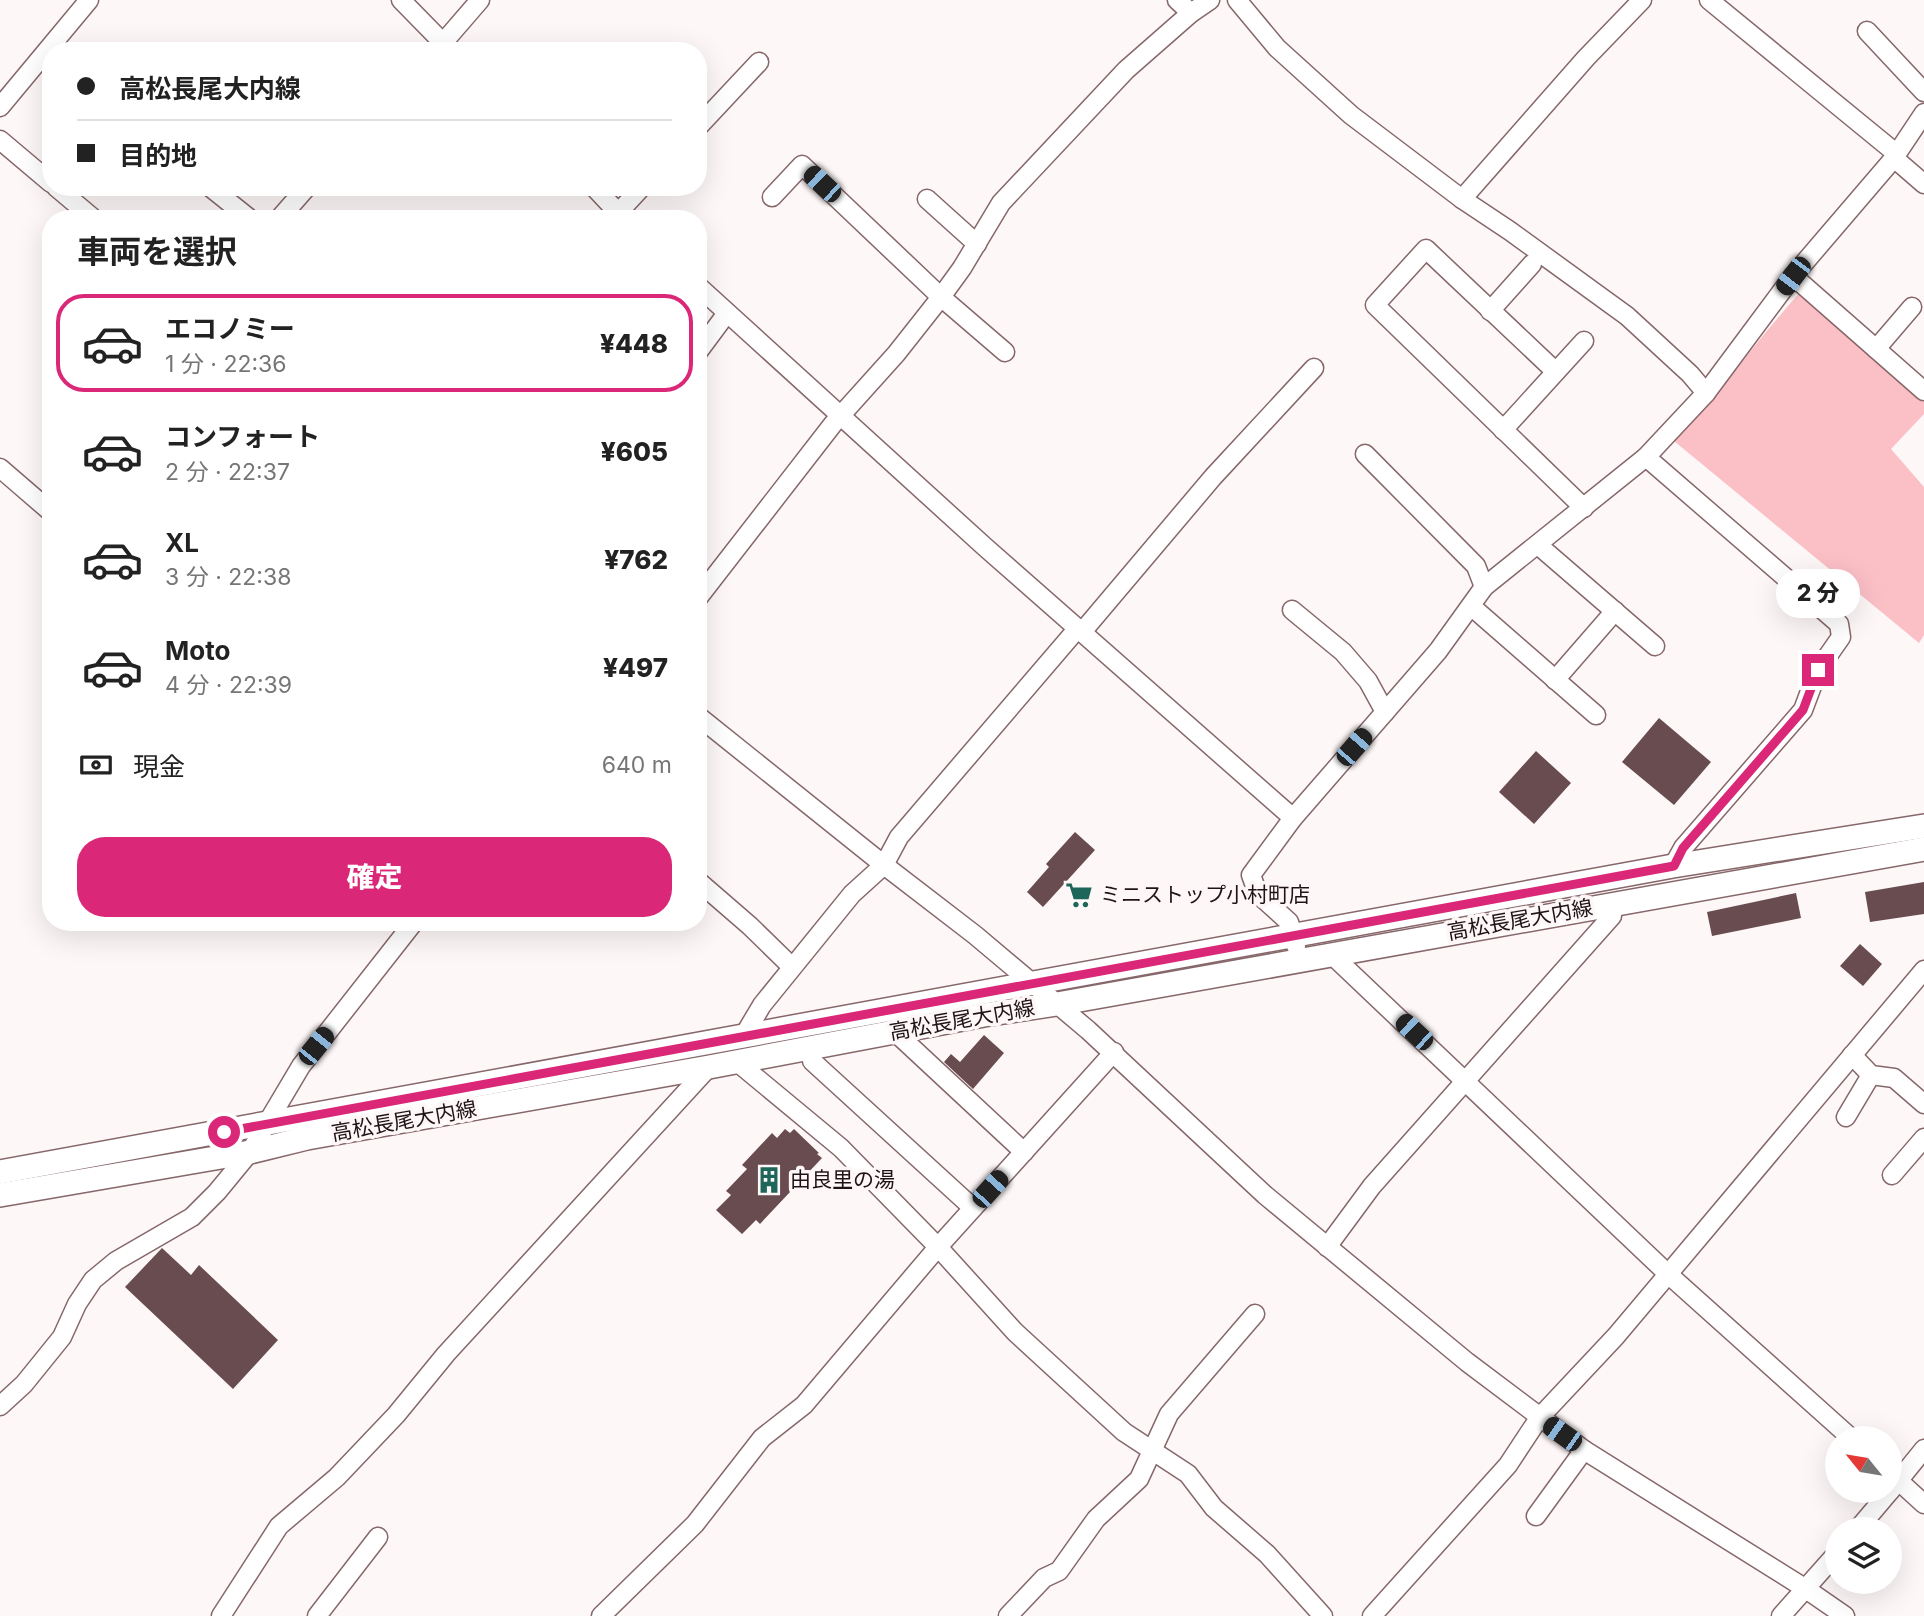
<!DOCTYPE html>
<html lang="ja">
<head>
<meta charset="utf-8">
<style>
	body { margin:0; font-family:Inter,"Noto Sans JP",sans-serif; background:#f2f2f2; color:#222; height:100vh; display:flex; flex-direction:column; font-size:26px; white-space:nowrap }
	* { box-sizing:border-box; margin:0 }
	p { font-size:23px; color:#767676 }
	.icon { flex:none; width:38px; height:38px; fill:none; stroke:currentColor; stroke-width:2; stroke-linecap:round; stroke-linejoin:round }
	.map { position:relative; flex:1; overflow:hidden }
	.details { position:absolute; left:42px; top:210px; width:665px; height:721px; display:flex; flex-direction:column; background:#fff; border-radius:28px; box-shadow:0 7px 28px #0002 }
	.details>* { flex:none }
	.top-card { position:absolute; left:42px; top:42px; width:665px; height:154px; border-radius:28px; box-shadow:0 7px 28px #0002; display:grid; align-content:center; height:154px; padding:0 35px; background:#fff }
	.needle { width:46px; rotate:300deg }
	.tools { position:absolute; left:1825px; top:1426px; display:grid; gap:14px }
	.tools a { display:grid; place-items:center; width:77px; height:77px; border-radius:50%; background:#fff; box-shadow:0 7px 28px #0002; font-size:35px }
	.end { position:absolute; width:32px; height:32px; margin:-16px; border:9px solid #db2777; background:#fff; box-shadow:0 0 0 4px #fff }
	.from { border-radius:50% }
	.bubble { position:absolute; height:49px; border-radius:24px; background:#fff; box-shadow:0 7px 28px #0002; font-size:23px; font-weight:800; line-height:49px; text-align:center }
	.car { position:absolute; width:21px; height:42px; margin:-21px -10px; border-radius:9px; box-shadow:0 0 5px 2px #0007; background:linear-gradient(#222 24%,#8ab4d8 0 40%,#222 0 76%,#8ab4d8 0 86%,#222 0) }
	.top-card b { display:flex; align-items:center; gap:24px; height:66px; font-size:26px }
	.top-card b+b { border-top:2px solid #e0e0e0 }
	.top-card i { width:18px; height:18px; background:#222 }
	ul { padding:0; list-style:none }
	li { display:flex; align-items:center; gap:21px; height:98px; margin:0 14px 10px; padding:0 21px; border:4px solid transparent; border-radius:28px }
	li div { flex:1 }
	li b { display:block; font-size:26px }
	li em { font-style:normal; font-weight:800 }
	li.on { border-color:#db2777 }
	li>.icon { width:63px; height:63px; stroke-width:1.5 }
	h2 { padding:0 35px; font-size:32px; line-height:84px }
	.pay { display:flex; align-items:center; gap:18px; height:77px; padding:0 35px; font-size:26px }
	.pay p { margin-inline-start:auto }
	.button { display:flex; gap:14px; margin-top:auto; padding:14px 35px }
	.button a { flex:1; height:80px; border-radius:28px; background:#db2777; color:#fff; font-size:28px; font-weight:800; line-height:80px; text-align:center }
	.map>svg:first-child { display:block }
	.green { fill:#fbbfc6 }
	.building { fill:#694c4f }
	.lines { fill:none; stroke-linecap:round; stroke-linejoin:round }
	.minor-casing { stroke:#86676a; stroke-width:21 }
	.major-casing { stroke:#86676a; stroke-width:26 }
	.minor { stroke:#fff; stroke-width:18 }
	.major { stroke:#fff; stroke-width:23 }
	.route { stroke:#db2777; stroke-width:9 }
	.labels { text-anchor:middle; stroke-width:7; stroke-linejoin:round; paint-order:stroke }
	.poi-label { font-size:21px; fill:#1f1315; stroke:#fef7f7; text-anchor:start }
	.street-label { font-size:21px; fill:#1f1315; stroke:#fef7f7 }
</style>
</head>
<body>
<div class="map">
<svg width="1924" height="1616" viewBox="0 0 1924 1616">
	<rect width="100%" height="100%" fill="#fef7f7"/>
	<path class="green" d="M 1802,290 L 1924,394 L 1924,414 L 1891,449 L 1924,487 L 1924,635 L 1919,643 L 1674,441 C 1719,393 1758,339 1802,290 Z"/>
	<g class="building">
		<path d="M 1659,718 L 1711,762 L 1674,805 L 1622,762 Z"/>
		<path d="M 1536,751 L 1571,783 L 1534,824 L 1499,792 Z"/>
		<path d="M 1075,832 L 1095,850 L 1043,907 L 1027,892 L 1049,867 L 1046,864 Z"/>
		<path d="M 1924,882 L 1924,914 L 1870,922 L 1865,892 Z"/>
		<path d="M 1796,893 L 1801,918 L 1712,936 L 1707,912 Z"/>
		<path d="M 1860,944 L 1882,964 L 1863,986 L 1840,966 Z"/>
		<path d="M 984,1035 L 1004,1053 L 973,1089 L 944,1062 L 951,1054 L 960,1062 Z"/>
		<path d="M 785,1129 L 790,1133 L 794,1129 L 819,1153 L 817,1154 L 822,1158 L 760,1224 L 756,1220 L 742,1234 L 716,1210 L 731,1195 L 726,1191 L 747,1169 L 742,1165 L 772,1133 L 777,1138 Z"/>
		<path d="M 162,1248 L 191,1275 L 199,1265 L 278,1340 L 233,1389 L 125,1287 Z"/>
	</g>
	<g class="lines">
		<defs>
			<g id="minor">
				<path d="M 401,0 L 451,51"/>
				<path d="M 1177,0 L 1191,13"/>
				<path d="M 1237,0 L 1277,48 L 1351,115 L 1462,199 L 1510,231 L 1627,316 L 1690,374 L 1706,393"/>
				<path d="M 1709,0 L 1897,154"/>
				<path d="M 1867,31 L 1924,92"/>
				<path d="M 436,51 L 480,0"/>
				<path d="M 0,107 L 89,0"/>
				<path d="M 698,127 L 759,62"/>
				<path d="M 0,140 L 51,183"/>
				<path d="M 1894,158 L 1924,184"/>
				<path d="M 56,187 L 94,219"/>
				<path d="M 210,187 L 250,219"/>
				<path d="M 594,187 L 624,219"/>
				<path d="M 772,197 L 802,165 L 941,297 L 1005,352"/>
				<path d="M 927,199 L 977,244"/>
				<path d="M 1462,199 L 1586,58 L 1642,0"/>
				<path d="M 618,213 L 642,187"/>
				<path d="M 279,219 L 307,187"/>
				<path d="M 1793,276 L 1924,391"/>
				<path d="M 698,286 L 985,547 L 1293,818"/>
				<path d="M 1490,311 L 1532,264"/>
				<path d="M 1876,349 L 1912,307"/>
				<path d="M 698,352 L 727,313"/>
				<path d="M 1555,371 L 1426,249 L 1375,305 L 1584,508"/>
				<path d="M 1503,430 L 1584,341"/>
				<path d="M 1365,454 L 1476,566 L 1484,587"/>
				<path d="M 1646,457 L 1839,624 L 1841,637 L 1818,670 L 1803,710 L 1683,848 L 1673,866"/>
				<path d="M 0,468 L 51,512"/>
				<path d="M 1538,545 L 1655,646"/>
				<path d="M 698,598 L 833,424 L 896,354 L 941,297 L 962,268 L 1001,203 L 1126,70 L 1191,13 L 1210,0"/>
				<path d="M 1471,606 L 1596,715"/>
				<path d="M 1292,610 L 1343,652 L 1368,681 L 1385,712"/>
				<path d="M 1082,632 L 1213,477 L 1314,368"/>
				<path d="M 1555,680 L 1615,611"/>
				<path d="M 698,716 L 884,865 L 975,935 L 1088,1030 L 1265,1195 L 1467,1362 L 1584,1450 L 1806,1589 L 1845,1616"/>
				<path d="M 698,881 L 750,926 L 792,967"/>
				<path d="M 1296,946 L 1289,922 L 1258,894 L 1251,875 L 1293,818 L 1438,651 L 1484,587 L 1646,457 L 1706,393 L 1793,276 L 1894,158 L 1924,113"/>
				<path d="M 1331,954 L 1668,1274 L 1851,1438"/>
				<path d="M 894,1031 L 1024,1152"/>
				<path d="M 743,1037 L 762,1005 L 852,894 L 884,865 L 899,837 L 1078,628"/>
				<path d="M 1852,1055 L 1871,1075 L 1894,1078 L 1924,1104"/>
				<path d="M 736,1061 L 841,1148 L 938,1247 L 1015,1332 L 1124,1432 L 1188,1474 L 1214,1508 L 1267,1554 L 1323,1616"/>
				<path d="M 812,1061 L 973,1208"/>
				<path d="M 1846,1117 L 1871,1075"/>
				<path d="M 1892,1175 L 1924,1138"/>
				<path d="M 1327,1247 L 1372,1186 L 1612,916 L 1612,904"/>
				<path d="M 0,1406 L 24,1384 L 62,1337 L 77,1304 L 93,1280 L 116,1261 L 192,1217 L 217,1192 L 250,1152 L 301,1066 L 414,922"/>
				<path d="M 1890,1473 L 1924,1504"/>
				<path d="M 1890,1491 L 1924,1449"/>
				<path d="M 1536,1516 L 1584,1450"/>
				<path d="M 1857,1530 L 1890,1491"/>
				<path d="M 221,1616 L 279,1526 L 337,1477 L 396,1415 L 446,1354 L 709,1067"/>
				<path d="M 317,1616 L 378,1537"/>
				<path d="M 601,1616 L 695,1524 L 762,1438 L 804,1405 L 938,1247 L 1114,1052"/>
				<path d="M 1008,1616 L 1044,1578 L 1059,1571 L 1096,1519 L 1139,1479 L 1169,1414 L 1255,1314"/>
				<path d="M 1372,1616 L 1508,1465 L 1539,1418 L 1616,1336 L 1924,970"/>
				<path d="M 1781,1616 L 1838,1552"/>
			</g>
			<g id="major">
				<path d="M 0,1172 L 1673,866 L 1924,826"/>
				<path d="M 0,1195 L 250,1152 L 307,1138 L 709,1067 L 984,1015 L 1057,1004 L 1924,849"/>
			</g>
		</defs>
		<use href="#minor" class="minor-casing"/>
		<use href="#major" class="major-casing"/>
		<use href="#minor" class="minor"/>
		<use href="#major" class="major"/>
	</g>
	<g class="lines">
		<path class="route" d="M 224,1132 L 1674,866 L 1683,848 L 1803,710 L 1818,670"/>
	</g>
	<defs>
		<symbol id="supermarket-bare" viewBox="-9 -9 18 18"><path d="M-6-5.5h2.5l.6 2H6L4.5 2H-2.5L-4.4-4H-6ZM-1.5 3.2a1.3 1.3 0 1 0 .1 0ZM3 3.2a1.3 1.3 0 1 0 .1 0Z" fill="#1e655a" stroke="#fef7f7" stroke-width="2.5" paint-order="stroke"/></symbol>
		<symbol id="building-bare" viewBox="-9 -9 18 18"><path d="M-4-6H4V6H1V3H-1V6H-4ZM-2.5-4.3h1.7v1.8h-1.7ZM.8-4.3h1.7v1.8H.8ZM-2.5-1h1.7V.8h-1.7ZM.8-1h1.7V.8H.8Z" fill="#1e655a" stroke="#fef7f7" stroke-width="2.5" paint-order="stroke"/></symbol>
	</defs>
	<g fill-rule="evenodd">
		<use href="#supermarket-bare" x="1060" y="876" width="38" height="38"/>
		<use href="#building-bare" x="750" y="1161" width="38" height="38"/>
	</g>
	<g class="labels">
		<g class="poi-label">
			<text x="1100" y="902">ミニストップ小村町店</text>
			<text x="790" y="1187">由良里の湯</text>
		</g>
		<g class="street-label">
			<text transform="translate(1520 920) rotate(-10)" y="7">高松長尾大内線</text>
			<text transform="translate(962 1020) rotate(-10)" y="7">高松長尾大内線</text>
			<text transform="translate(404 1121) rotate(-10)" y="7">高松長尾大内線</text>
		</g>
	</g>
</svg>
<div class="tools">
<a><svg class="needle" viewBox="-14 -14 28 28"><path d="M0-13l5 13h-10z" fill="#e53935"/><path d="M0 13l5-13h-10z" fill="#767676"/></svg></a>
<a><svg class="icon" aria-label="layers" viewBox="0 0 24 24"><path d="M12 4l9 5-9 5-9-5zM3 14l9 5 9-5"/></svg></a>
</div>
<i class="end from" style="left:224px;top:1132px"></i>
<i class="end" style="left:1818px;top:670px"></i>
<div class="bubble" style="left:1776px;top:569px;width:84px">2 分</div>
<i class="car" style="left:822px;top:184px;rotate:313deg"></i>
<i class="car" style="left:1793px;top:276px;rotate:217deg"></i>
<i class="car" style="left:1354px;top:747px;rotate:41deg"></i>
<i class="car" style="left:1414px;top:1032px;rotate:313deg"></i>
<i class="car" style="left:316px;top:1046px;rotate:39deg"></i>
<i class="car" style="left:990px;top:1189px;rotate:42deg"></i>
<i class="car" style="left:1562px;top:1434px;rotate:305deg"></i>
<div class="top-card">
<b><i class="from"></i>高松長尾大内線</b>
<b><i></i>目的地</b>
</div>
<section class="details">
<h2>車両を選択</h2>
<ul>
<li class="on"><svg class="icon" aria-label="car" viewBox="0 0 24 24"><path d="M5 17H2v-5l4-1 3-4h7l3 4 3 1v5h-3M9 17h6M6 11h13"/><circle cx="7" cy="17" r="2"/><circle cx="17" cy="17" r="2"/></svg><div><b>エコノミー</b><p>1 分 · 22:36</p></div><em>¥448</em></li>
<li><svg class="icon" aria-label="car" viewBox="0 0 24 24"><path d="M5 17H2v-5l4-1 3-4h7l3 4 3 1v5h-3M9 17h6M6 11h13"/><circle cx="7" cy="17" r="2"/><circle cx="17" cy="17" r="2"/></svg><div><b>コンフォート</b><p>2 分 · 22:37</p></div><em>¥605</em></li>
<li><svg class="icon" aria-label="car" viewBox="0 0 24 24"><path d="M5 17H2v-5l4-1 3-4h7l3 4 3 1v5h-3M9 17h6M6 11h13"/><circle cx="7" cy="17" r="2"/><circle cx="17" cy="17" r="2"/></svg><div><b>XL</b><p>3 分 · 22:38</p></div><em>¥762</em></li>
<li><svg class="icon" aria-label="car" viewBox="0 0 24 24"><path d="M5 17H2v-5l4-1 3-4h7l3 4 3 1v5h-3M9 17h6M6 11h13"/><circle cx="7" cy="17" r="2"/><circle cx="17" cy="17" r="2"/></svg><div><b>Moto</b><p>4 分 · 22:39</p></div><em>¥497</em></li>
</ul>
<div class="pay"><svg class="icon" aria-label="cash" viewBox="0 0 24 24"><path d="M3 7h18v10H3z"/><circle cx="12" cy="12" r="2"/></svg>現金<p>640 m</p></div>
<div class="button"><a>確定</a></div>
</section>
</div>
</body>
</html>
